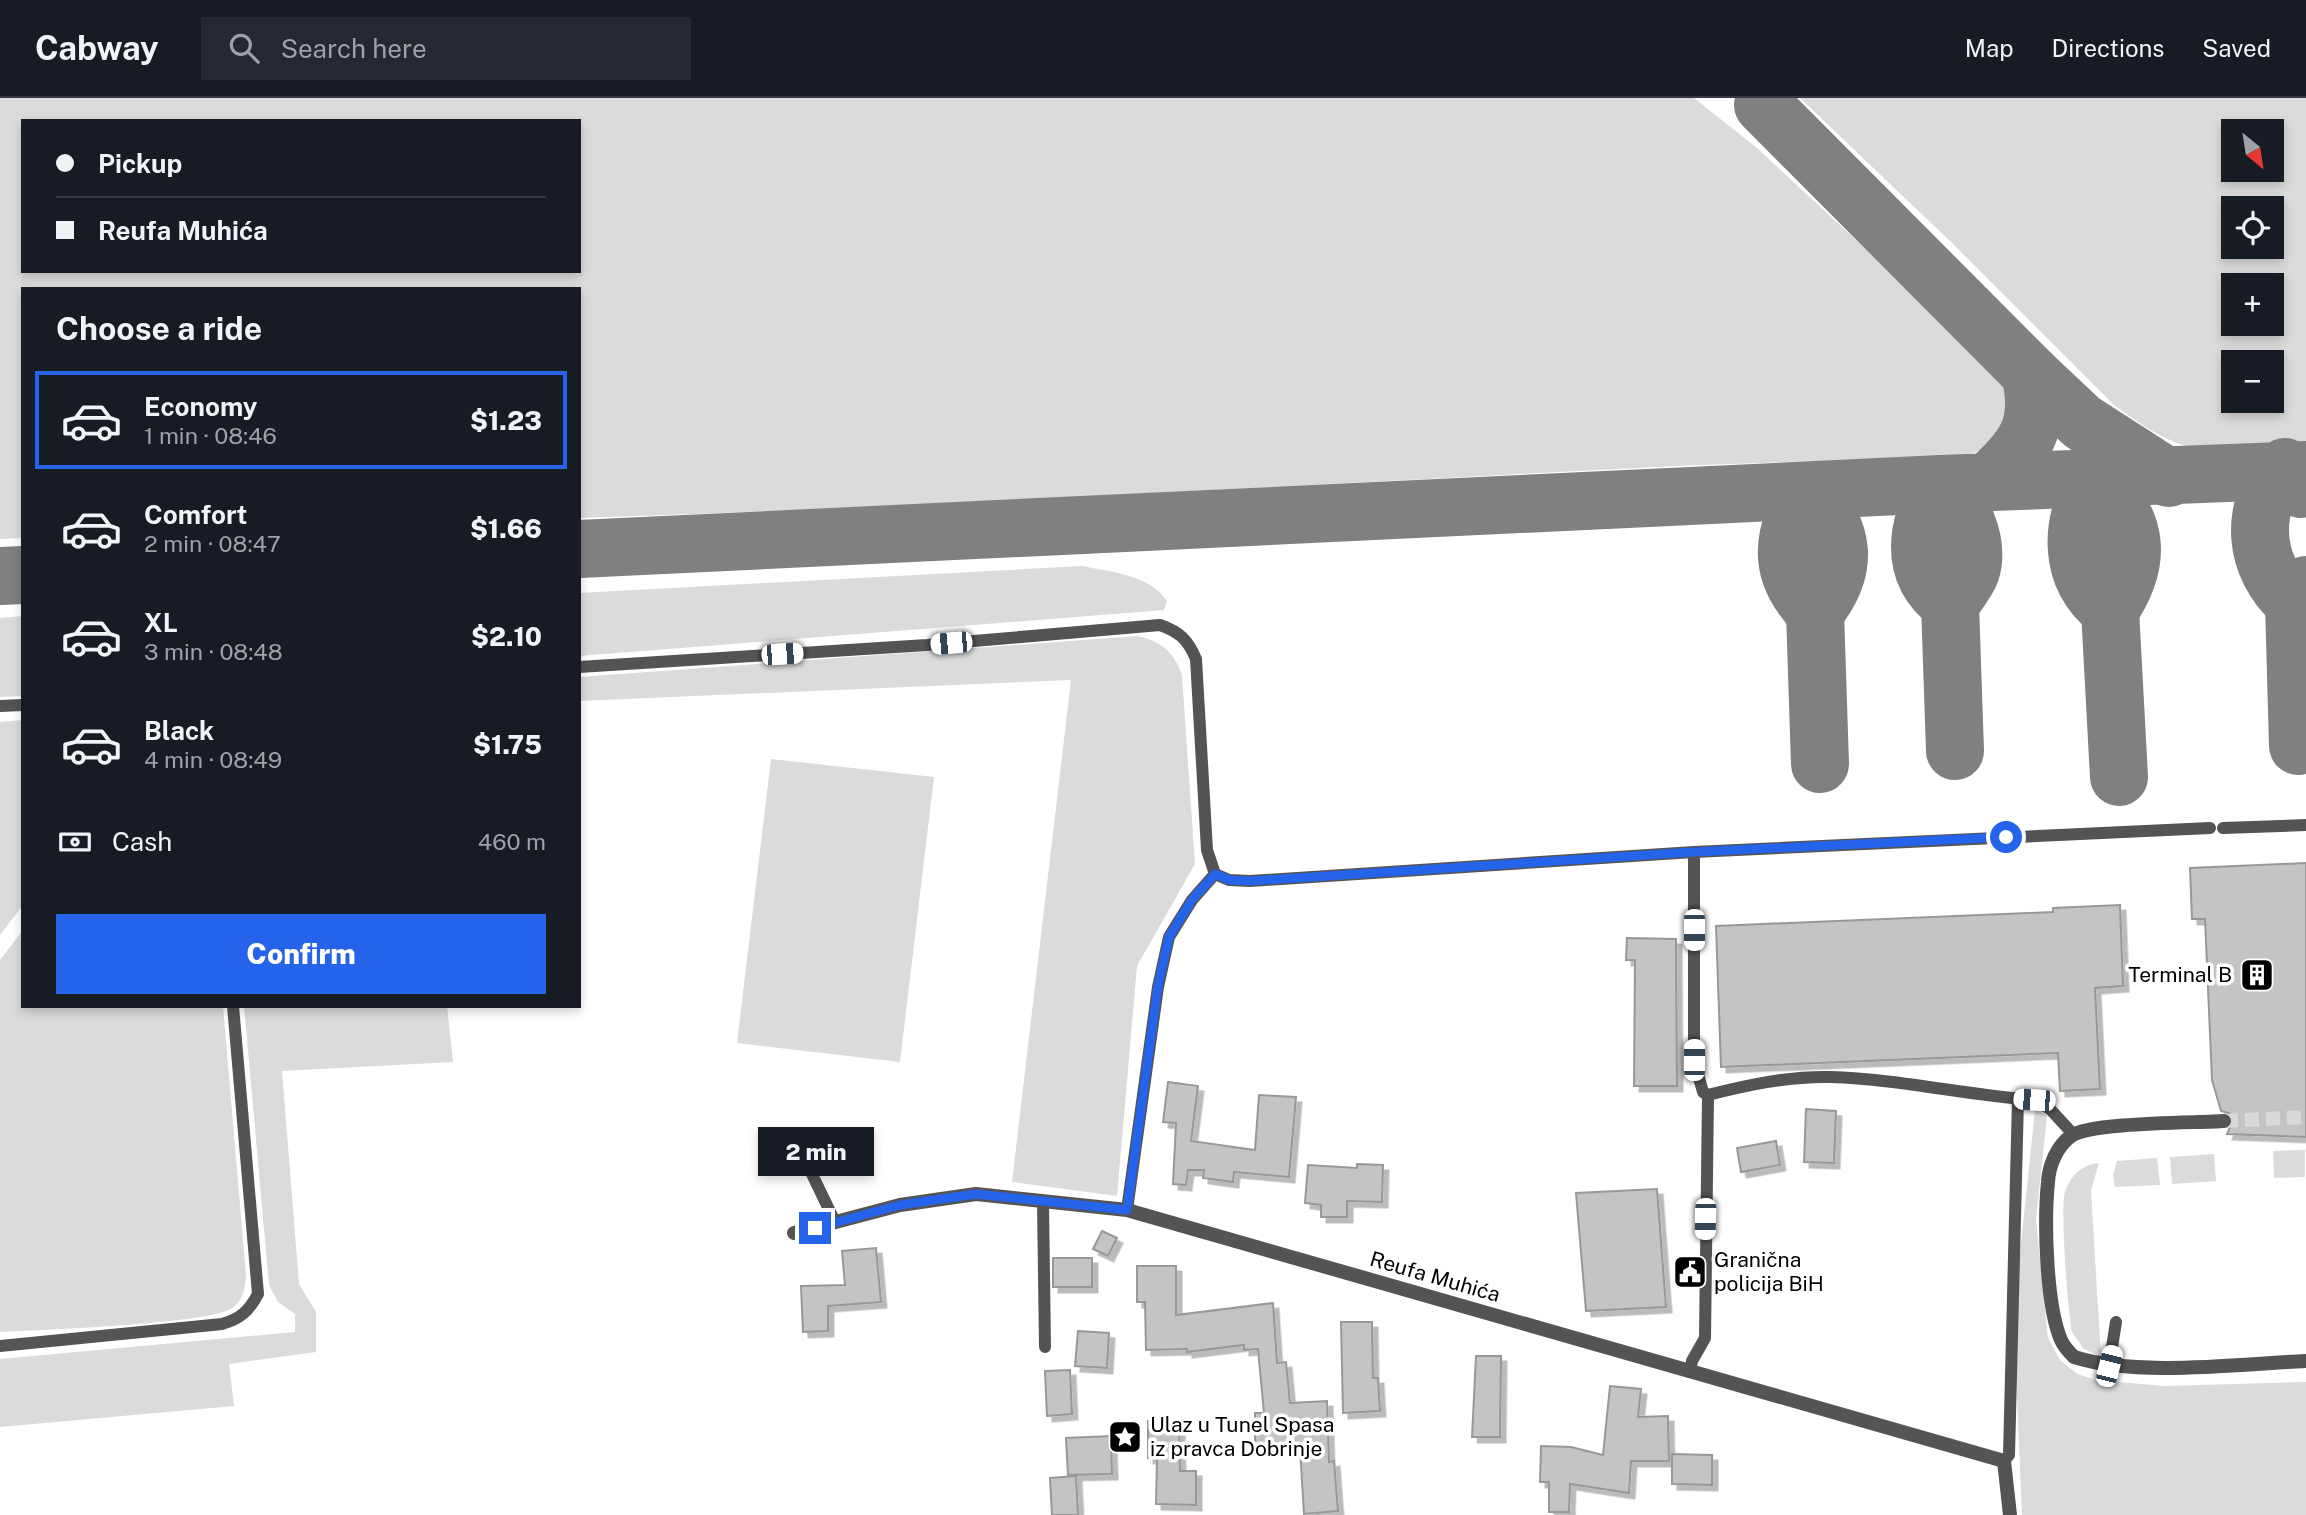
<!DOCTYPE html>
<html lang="en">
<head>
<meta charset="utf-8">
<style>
	body { margin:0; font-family:"Public Sans",sans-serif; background:#242831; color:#f1f3f6; height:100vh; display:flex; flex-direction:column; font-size:26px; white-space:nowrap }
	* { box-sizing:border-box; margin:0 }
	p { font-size:23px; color:#9ea1a6 }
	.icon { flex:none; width:38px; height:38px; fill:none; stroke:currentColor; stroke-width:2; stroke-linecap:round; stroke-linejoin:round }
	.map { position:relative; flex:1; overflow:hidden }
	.panel { position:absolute; left:21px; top:189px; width:560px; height:721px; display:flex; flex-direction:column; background:#171b24; border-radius:0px; box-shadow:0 4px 10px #0003 }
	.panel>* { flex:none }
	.top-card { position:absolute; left:21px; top:21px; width:560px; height:154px; border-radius:0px; box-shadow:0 4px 10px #0003; display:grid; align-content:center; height:154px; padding:0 35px; background:#171b24 }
	.needle { width:46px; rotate:150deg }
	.buttons { position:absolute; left:2221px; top:21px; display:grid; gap:14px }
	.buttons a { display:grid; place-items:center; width:63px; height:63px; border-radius:0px; background:#171b24; box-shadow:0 4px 10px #0003; font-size:35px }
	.end { position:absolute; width:32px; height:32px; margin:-16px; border:9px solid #2563eb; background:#fff; box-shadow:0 0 0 4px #fff }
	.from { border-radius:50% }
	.bubble { position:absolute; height:49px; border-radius:0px; background:#171b24; box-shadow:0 4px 10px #0003; font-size:23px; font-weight:800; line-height:49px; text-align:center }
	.car { position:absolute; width:21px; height:42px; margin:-21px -10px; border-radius:9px; box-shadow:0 0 5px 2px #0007; background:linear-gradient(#fff 24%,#345 0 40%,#fff 0 76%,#345 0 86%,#fff 0) }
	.top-card b { display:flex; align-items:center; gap:24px; height:66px; font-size:26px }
	.top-card b+b { border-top:2px solid #363941 }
	.top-card i { width:18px; height:18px; background:#f1f3f6 }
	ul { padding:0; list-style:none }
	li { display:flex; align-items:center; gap:21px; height:98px; margin:0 14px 10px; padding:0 21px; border:4px solid transparent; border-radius:0px }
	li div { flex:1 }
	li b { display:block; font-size:26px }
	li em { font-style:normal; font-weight:800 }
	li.active { border-color:#2563eb }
	li>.icon { width:63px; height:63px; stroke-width:1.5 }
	h2 { padding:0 35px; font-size:32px; line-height:84px }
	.pay { display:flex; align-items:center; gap:18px; height:77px; padding:0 35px; font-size:26px }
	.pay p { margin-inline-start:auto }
	.cta { display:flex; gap:14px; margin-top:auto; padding:14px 35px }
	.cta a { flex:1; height:80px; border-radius:0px; background:#2563eb; color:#fff; font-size:28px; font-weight:800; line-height:80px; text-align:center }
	header { display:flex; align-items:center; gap:42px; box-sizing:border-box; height:98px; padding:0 35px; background:#171b24; border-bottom:2px solid #363941 }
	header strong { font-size:33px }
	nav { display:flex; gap:38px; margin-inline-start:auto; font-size:24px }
	.search { width:490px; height:63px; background:#242831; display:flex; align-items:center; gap:18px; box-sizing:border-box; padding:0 24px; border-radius:0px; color:#9ea1a6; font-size:26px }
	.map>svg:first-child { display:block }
	.green { fill:#dbdbdb; fill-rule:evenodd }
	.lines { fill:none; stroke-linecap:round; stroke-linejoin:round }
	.taxiway { stroke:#808080; stroke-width:58 }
	.building { fill:#c4c4c4; stroke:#989898; stroke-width:2; filter:url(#shadow) }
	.minor-tunnel { stroke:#d9d9d9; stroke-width:14; stroke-dasharray:14 7; stroke-linecap:butt }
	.service { stroke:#545454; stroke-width:12 }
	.minor { stroke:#545454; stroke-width:14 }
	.route { stroke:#2563eb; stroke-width:9 }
	.labels { text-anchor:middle; stroke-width:7; stroke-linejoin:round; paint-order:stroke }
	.poi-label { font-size:21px; fill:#000; stroke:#fff; text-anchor:start }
	.street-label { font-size:21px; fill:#000; stroke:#fff }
</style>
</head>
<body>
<header>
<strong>Cabway</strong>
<div class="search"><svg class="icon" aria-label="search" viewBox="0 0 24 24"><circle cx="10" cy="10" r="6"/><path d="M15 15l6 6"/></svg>Search here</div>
<nav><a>Map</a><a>Directions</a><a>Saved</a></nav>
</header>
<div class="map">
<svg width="2306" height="1417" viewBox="0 0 2306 1417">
	<defs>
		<filter id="shadow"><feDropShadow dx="5.5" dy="5.5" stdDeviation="0" flood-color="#0004"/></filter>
	</defs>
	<rect width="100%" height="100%" fill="#fff"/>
	<g class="green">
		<path d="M 0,0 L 1694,0 L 1757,50 L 1999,275 C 2011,299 2021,330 1992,347 C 1963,365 1906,360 1873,361 C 1815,363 1758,365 1700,367 C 1326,385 953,408 579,420 L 579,191 L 23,191 L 23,440 L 0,441 ZM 23,23 L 579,23 L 579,173 L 23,173 Z"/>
		<path d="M 1800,0 L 2306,0 L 2306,344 C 2278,346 2221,354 2196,350 C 2166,345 2137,324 2113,306 L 1952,145 ZM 2272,33 L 2272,72 L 2233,72 L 2233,33 ZM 2272,110 L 2272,149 L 2233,149 L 2233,110 ZM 2272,187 L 2272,226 L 2233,226 L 2233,187 ZM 2272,264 L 2272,303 L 2233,303 L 2233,264 Z"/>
		<path d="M 1082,468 C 1111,474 1150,477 1167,503 L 1164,512 L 579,558 L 579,495 Z"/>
		<path d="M 23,518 L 23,598 L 0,599 L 0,520 Z"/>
		<path d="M 1138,538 C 1162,544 1174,554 1182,577 L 1195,766 L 1137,868 L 1117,1098 L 1012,1084 L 1071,582 L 579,603 L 579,579 Z"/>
		<path d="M 23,622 L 23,807 L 0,837 L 0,624 Z"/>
		<path d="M 771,661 L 934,679 L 900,964 L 737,945 Z"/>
		<path d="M 23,832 L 23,908 L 223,908 L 246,1177 C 245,1190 244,1202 232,1210 C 211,1226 38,1232 0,1234 L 0,862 Z"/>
		<path d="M 244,908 L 447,908 L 453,964 L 282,973 L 299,1186 L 316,1214 L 316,1254 L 229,1266 L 234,1308 L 0,1329 L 0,1261 L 295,1234 L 295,1216 L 278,1204 L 269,1187 Z"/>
		<path d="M 2035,1012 L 2047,1017 L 2036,1122 L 2048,1240 L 2060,1262 L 2077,1276 L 2096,1282 L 2164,1288 L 2306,1284 L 2306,1417 L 2022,1417 L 2015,1252 L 2019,1165 Z"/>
		<path d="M 2305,1052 L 2305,1079 L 2274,1080 L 2273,1053 Z"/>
		<path d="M 2214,1056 L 2216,1083 L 2172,1086 L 2170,1059 Z"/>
		<path d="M 2157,1060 L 2160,1087 L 2115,1089 L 2113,1077 L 2117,1063 Z"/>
		<path d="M 2099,1065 L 2091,1092 L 2101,1260 L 2083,1250 L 2072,1234 C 2068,1214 2060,1110 2065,1094 C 2071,1077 2081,1067 2099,1065 Z"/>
	</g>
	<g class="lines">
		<g class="taxiway">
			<path d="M 1763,7 L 2030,275 C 2043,328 2025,351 1987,385"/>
			<path d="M 2030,275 L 2082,324 L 2169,380"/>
			<path d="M 2096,382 C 2138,423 2144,462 2110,512 C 2067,481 2069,422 2096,382 Z"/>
			<path d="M 1941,386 C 1961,406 1980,443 1971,473 C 1967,484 1957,496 1950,506 C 1907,474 1916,426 1941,386 Z"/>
			<path d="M 2301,391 L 2285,369 C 2248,410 2253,469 2294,505 L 2306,487"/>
			<path d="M 1808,394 C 1846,433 1850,471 1815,514 C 1777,475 1780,437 1808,394 Z"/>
			<path d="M 579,451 L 1941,386 L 2306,372"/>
			<path d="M 0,478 L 23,477"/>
			<path d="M 2294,505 L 2298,648"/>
			<path d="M 1950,506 L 1955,653"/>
			<path d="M 2110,512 L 2119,679"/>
			<path d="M 1815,514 L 1820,666"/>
		</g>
	</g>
	<g class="building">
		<path d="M 2306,765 L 2306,1039 L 2227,1036 L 2233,1022 L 2229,1015 L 2221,1013 L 2212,982 L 2205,821 L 2192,821 L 2190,770 Z"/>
		<path d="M 2120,807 L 2123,888 L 2095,890 L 2100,991 L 2060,993 L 2058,955 L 1721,969 L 1716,828 L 2053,814 L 2053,810 Z"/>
		<path d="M 1627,840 L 1676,841 L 1677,988 L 1634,988 L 1635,862 L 1626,862 Z"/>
		<path d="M 1168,984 L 1198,988 L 1191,1043 L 1255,1052 L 1259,997 L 1296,999 L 1289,1079 L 1234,1074 L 1233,1084 L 1203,1080 L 1204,1072 L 1188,1072 L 1186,1087 L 1173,1086 L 1176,1025 L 1163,1024 Z"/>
		<path d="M 1806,1011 L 1836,1013 L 1834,1065 L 1804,1064 Z"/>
		<path d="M 1776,1043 L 1780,1067 L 1741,1074 L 1737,1050 Z"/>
		<path d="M 1357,1066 L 1383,1067 L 1382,1104 L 1347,1103 L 1347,1119 L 1321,1119 L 1321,1107 L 1305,1105 L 1308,1067 L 1357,1070 Z"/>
		<path d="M 1657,1091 L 1666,1209 L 1586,1213 L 1576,1095 Z"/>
		<path d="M 1102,1133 L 1117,1140 L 1108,1158 L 1093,1151 Z"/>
		<path d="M 876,1150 L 881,1204 L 828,1208 L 828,1233 L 803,1234 L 801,1188 L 845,1187 L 842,1153 Z"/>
		<rect x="1053" y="1160" width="39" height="29"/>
		<path d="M 1137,1168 L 1176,1168 L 1176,1217 L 1273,1205 L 1277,1265 L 1286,1264 L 1290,1305 L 1327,1303 L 1329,1364 L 1334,1363 L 1338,1413 L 1304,1416 L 1300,1349 L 1255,1350 L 1255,1315 L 1264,1315 L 1258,1251 L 1244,1252 L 1244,1247 L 1187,1254 L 1187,1251 L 1146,1252 L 1145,1204 L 1137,1204 Z"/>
		<path d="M 1341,1224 L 1372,1224 L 1373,1280 L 1378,1280 L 1380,1313 L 1343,1315 Z"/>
		<path d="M 1078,1233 L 1109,1235 L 1107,1270 L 1075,1268 Z"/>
		<path d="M 1476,1258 L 1501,1258 L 1500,1339 L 1472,1339 Z"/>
		<path d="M 1070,1272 L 1072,1316 L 1047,1318 L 1045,1273 Z"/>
		<path d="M 1610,1288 L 1641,1291 L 1638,1319 L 1668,1318 L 1669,1363 L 1631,1363 L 1629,1395 L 1570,1386 L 1569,1414 L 1549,1414 L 1549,1384 L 1540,1384 L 1541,1348 L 1571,1349 L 1603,1357 Z"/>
		<path d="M 1179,1322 L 1180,1373 L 1196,1373 L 1196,1407 L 1156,1406 L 1157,1360 L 1148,1360 L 1148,1323 Z"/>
		<path d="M 1111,1338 L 1112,1376 L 1068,1377 L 1066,1340 Z"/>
		<path d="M 1672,1356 L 1712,1357 L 1712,1387 L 1672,1386 Z"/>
		<path d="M 1076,1378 L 1078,1417 L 1052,1417 L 1050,1380 Z"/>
	</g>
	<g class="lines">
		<path class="minor-tunnel" d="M 2224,1023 L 2306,1019"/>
		<g class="service">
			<path d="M 579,569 L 927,547 L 1160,527 C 1180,534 1188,542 1196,561 L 1207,752 L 1215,776"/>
			<path d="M 0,608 L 23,607"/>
			<path d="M 2223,730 L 2306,727"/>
			<path d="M 1694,754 L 2210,730"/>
			<path d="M 769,1060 L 804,1067 L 811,1074 L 835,1124"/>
			<path d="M 1043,1105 L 1045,1249"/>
			<path d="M 1127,1112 L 1158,889 L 1169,839 L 1192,802 L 1215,776 L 1229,782 L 1250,783 L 1694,754 L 1694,962 L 1703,994 L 1708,997 C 1747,987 1789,978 1830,979 C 1899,981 1966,997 2034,1002 L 2050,1011 L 2073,1036"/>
			<path d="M 0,1248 L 222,1226 C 240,1221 249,1213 258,1196 L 233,908"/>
			<path d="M 2109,1268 L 2116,1224"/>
			<path d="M 1690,1274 L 1692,1263 L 1705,1240 L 1708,997"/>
			<path d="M 2004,1363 L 2009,1357 L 2018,1001"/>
		</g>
		<g class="minor">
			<path d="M 2224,1023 C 2196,1025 2090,1024 2071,1038 C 2057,1048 2049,1067 2048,1084 C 2044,1123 2046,1207 2061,1242 C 2064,1249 2069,1254 2074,1259 C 2138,1279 2238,1266 2306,1263"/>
			<path d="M 794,1135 L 900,1107 L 976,1096 L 1127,1112 L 2004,1363 L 2010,1417"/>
		</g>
	</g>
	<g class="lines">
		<path class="route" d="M 815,1130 L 900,1107 L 976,1096 L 1127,1112 L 1158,888 L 1169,839 L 1192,802 L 1215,776 L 1229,782 L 1250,783 L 1694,754 L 2006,739"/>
	</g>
	<defs>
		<symbol id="building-square" viewBox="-11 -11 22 22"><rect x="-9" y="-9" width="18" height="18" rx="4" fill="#000" stroke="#fff"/><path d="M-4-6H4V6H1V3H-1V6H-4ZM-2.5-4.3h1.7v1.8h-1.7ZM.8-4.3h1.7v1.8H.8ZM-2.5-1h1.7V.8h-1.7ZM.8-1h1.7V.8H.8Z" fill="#fff"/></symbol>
		<symbol id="civic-square" viewBox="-11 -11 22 22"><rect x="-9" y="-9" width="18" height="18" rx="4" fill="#000" stroke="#fff"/><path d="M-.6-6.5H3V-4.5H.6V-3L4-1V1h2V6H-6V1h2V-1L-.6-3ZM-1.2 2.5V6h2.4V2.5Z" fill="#fff"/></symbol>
		<symbol id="sight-square" viewBox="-11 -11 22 22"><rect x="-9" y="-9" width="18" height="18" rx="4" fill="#000" stroke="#fff"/><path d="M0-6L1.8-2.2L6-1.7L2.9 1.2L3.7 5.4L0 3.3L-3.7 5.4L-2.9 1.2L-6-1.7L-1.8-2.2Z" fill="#fff"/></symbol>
	</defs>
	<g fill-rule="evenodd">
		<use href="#building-square" x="2238" y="858" width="38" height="38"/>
		<use href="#civic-square" x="1671" y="1155" width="38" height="38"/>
		<use href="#sight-square" x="1106" y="1320" width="38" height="38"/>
	</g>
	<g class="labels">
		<g class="poi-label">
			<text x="2232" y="884" text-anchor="end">Terminal B</text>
			<text x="1714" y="1169">Granična<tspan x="1714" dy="24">policija BiH</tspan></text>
			<text x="1150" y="1334">Ulaz u Tunel Spasa<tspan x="1150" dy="24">iz pravca Dobrinje</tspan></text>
		</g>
		<g class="street-label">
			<text transform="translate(1435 1179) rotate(16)" y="7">Reufa Muhića</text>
		</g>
	</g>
</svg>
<div class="buttons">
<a><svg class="needle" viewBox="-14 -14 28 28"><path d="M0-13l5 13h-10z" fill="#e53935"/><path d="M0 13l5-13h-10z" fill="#9ea1a6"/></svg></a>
<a><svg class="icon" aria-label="locate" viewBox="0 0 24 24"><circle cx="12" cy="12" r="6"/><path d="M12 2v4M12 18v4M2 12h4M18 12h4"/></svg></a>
<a>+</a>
<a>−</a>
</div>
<i class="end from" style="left:2006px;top:739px"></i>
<i class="end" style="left:815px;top:1130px"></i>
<div class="bubble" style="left:758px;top:1029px;width:116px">2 min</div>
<i class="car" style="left:951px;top:545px;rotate:265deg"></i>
<i class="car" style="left:782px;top:556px;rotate:86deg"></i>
<i class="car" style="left:1694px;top:832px;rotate:180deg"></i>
<i class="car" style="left:1694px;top:962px;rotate:0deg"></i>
<i class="car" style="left:2034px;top:1002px;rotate:274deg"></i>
<i class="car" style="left:1705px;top:1121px;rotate:181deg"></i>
<i class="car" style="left:2109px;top:1268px;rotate:14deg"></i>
<div class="top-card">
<b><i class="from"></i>Pickup</b>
<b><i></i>Reufa Muhića</b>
</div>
<section class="panel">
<h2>Choose a ride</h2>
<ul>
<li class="active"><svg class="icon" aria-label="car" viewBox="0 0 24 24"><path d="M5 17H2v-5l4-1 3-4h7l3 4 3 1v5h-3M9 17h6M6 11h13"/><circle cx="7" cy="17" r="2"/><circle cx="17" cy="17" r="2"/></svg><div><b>Economy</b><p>1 min · 08:46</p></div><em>$1.23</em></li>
<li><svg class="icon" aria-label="car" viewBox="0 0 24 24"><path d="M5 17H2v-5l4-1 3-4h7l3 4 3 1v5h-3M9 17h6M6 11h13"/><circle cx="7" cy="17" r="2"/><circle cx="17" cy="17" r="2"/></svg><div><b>Comfort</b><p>2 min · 08:47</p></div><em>$1.66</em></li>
<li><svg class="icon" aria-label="car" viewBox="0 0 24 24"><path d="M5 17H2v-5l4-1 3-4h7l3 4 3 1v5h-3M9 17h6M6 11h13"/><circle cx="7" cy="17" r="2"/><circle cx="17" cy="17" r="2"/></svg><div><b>XL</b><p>3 min · 08:48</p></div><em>$2.10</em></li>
<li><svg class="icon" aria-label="car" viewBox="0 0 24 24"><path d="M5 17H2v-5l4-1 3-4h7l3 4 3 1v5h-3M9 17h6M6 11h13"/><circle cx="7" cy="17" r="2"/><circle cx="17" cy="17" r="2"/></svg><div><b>Black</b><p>4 min · 08:49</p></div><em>$1.75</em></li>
</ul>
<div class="pay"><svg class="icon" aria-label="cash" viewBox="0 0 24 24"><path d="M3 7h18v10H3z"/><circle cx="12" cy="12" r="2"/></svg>Cash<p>460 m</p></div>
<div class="cta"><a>Confirm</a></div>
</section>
</div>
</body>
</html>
